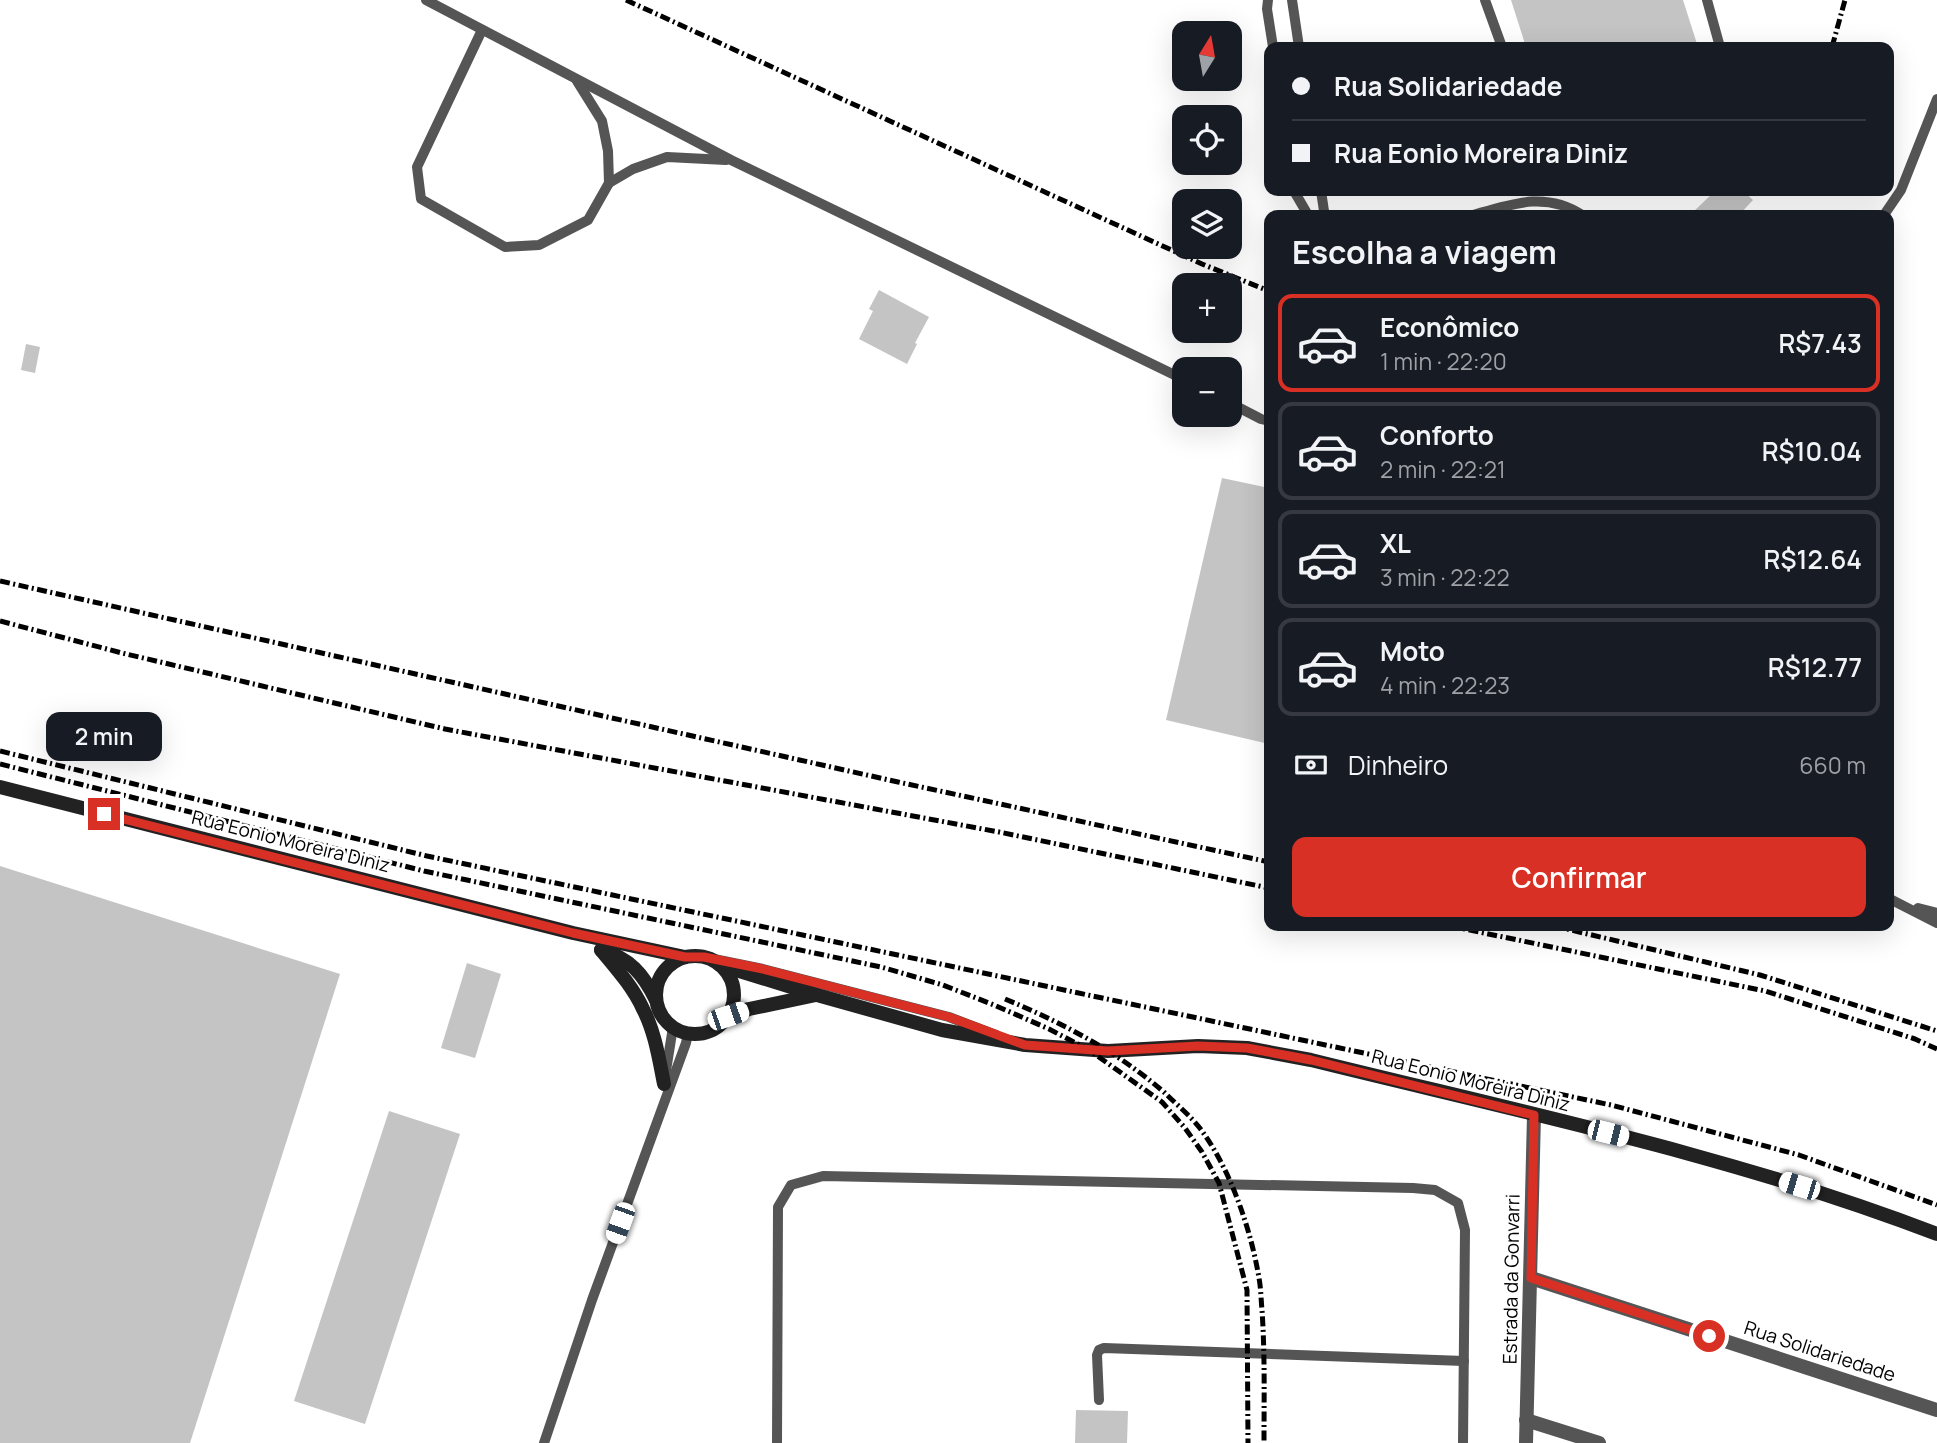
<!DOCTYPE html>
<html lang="pt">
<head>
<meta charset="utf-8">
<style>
	body { margin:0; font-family:Manrope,sans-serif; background:#242831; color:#f1f3f6; height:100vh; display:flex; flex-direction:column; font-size:26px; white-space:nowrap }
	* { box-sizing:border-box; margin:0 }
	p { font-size:23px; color:#9ea1a6 }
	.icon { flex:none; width:38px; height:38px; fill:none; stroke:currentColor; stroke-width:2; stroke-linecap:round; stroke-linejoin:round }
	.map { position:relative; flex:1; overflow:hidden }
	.sheet { position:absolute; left:1264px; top:210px; width:630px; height:721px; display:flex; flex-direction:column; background:#171b24; border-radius:14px; box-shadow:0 7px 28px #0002 }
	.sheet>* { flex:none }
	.hud { position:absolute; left:1264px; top:42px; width:630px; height:154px; border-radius:14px; box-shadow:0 7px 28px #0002; display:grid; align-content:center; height:154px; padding:0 28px; background:#171b24 }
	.needle { width:46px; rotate:11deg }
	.buttons { position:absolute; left:1172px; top:21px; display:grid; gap:14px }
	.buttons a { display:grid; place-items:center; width:70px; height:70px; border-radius:14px; background:#171b24; box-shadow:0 7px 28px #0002; font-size:35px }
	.end { position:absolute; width:32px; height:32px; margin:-16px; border:9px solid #d93025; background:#fff; box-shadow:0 0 0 4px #fff }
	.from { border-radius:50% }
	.bubble { position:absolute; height:49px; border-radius:14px; background:#171b24; box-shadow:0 7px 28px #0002; font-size:23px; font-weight:600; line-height:49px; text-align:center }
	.car { position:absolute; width:21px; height:42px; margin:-21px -10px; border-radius:9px; box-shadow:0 0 5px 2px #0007; background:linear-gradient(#fff 24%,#345 0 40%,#fff 0 76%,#345 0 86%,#fff 0) }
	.hud b { display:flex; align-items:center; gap:24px; height:66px; font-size:26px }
	.hud b+b { border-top:2px solid #363941 }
	.hud i { width:18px; height:18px; background:#f1f3f6 }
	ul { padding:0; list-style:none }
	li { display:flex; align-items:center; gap:21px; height:98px; margin:0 14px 10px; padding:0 14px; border:4px solid #363941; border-radius:14px }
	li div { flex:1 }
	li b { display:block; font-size:26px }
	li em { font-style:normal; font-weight:600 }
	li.on { border-color:#d93025 }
	li>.icon { width:63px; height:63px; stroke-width:1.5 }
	h2 { padding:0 28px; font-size:32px; line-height:84px }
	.pay { display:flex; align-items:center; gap:18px; height:77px; padding:0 28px; font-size:26px }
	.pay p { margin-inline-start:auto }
	.action { display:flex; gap:14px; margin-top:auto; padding:14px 28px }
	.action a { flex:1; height:80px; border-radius:14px; background:#d93025; color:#fff; font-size:28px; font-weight:600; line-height:80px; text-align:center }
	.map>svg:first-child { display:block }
	.building { fill:#c4c4c4 }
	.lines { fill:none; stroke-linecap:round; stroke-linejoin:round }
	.lane { stroke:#555; stroke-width:10 }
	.street { stroke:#555; stroke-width:14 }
	.secondary { stroke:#222; stroke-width:14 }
	.rail { stroke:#000; stroke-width:5; stroke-dasharray:10 3.5 2 3.5; stroke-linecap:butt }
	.route { stroke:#d93025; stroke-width:9 }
	.labels { text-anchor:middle; stroke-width:5; stroke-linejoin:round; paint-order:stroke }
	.street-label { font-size:19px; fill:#000; stroke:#fff }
</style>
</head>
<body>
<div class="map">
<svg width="1937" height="1443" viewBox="0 0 1937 1443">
	<rect width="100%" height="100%" fill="#fff"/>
	<g class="building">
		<path d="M 1511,0 L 1683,0 L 1698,47 L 1526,47 Z"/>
		<path d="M 1715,191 L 1743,191 L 1753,200 L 1739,215 L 1690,215 Z"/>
		<path d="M 879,290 L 929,317 L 915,343 L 917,344 L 907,364 L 859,339 L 873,311 L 869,309 Z"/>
		<path d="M 26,344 L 40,347 L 35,373 L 21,370 Z"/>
		<path d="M 1222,478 L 1269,488 L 1269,744 L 1166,720 Z"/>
		<path d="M 0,866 L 340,974 L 190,1443 L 0,1443 Z"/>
		<path d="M 467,963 L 501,974 L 475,1058 L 441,1048 Z"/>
		<path d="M 389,1111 L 460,1134 L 365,1424 L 294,1401 Z"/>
		<path d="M 1076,1410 L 1128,1411 L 1127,1443 L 1075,1443 Z"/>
	</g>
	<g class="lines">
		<g class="lane">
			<path d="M 426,0 L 731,160 L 1185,380"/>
			<path d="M 1268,0 L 1267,9 L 1273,47"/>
			<path d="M 1292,0 L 1299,47"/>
			<path d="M 1485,0 L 1502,47"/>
			<path d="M 1707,0 L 1720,47"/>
			<path d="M 482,30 L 417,167 L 421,199 L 505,247 L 539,245 L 588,220 L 609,183 L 608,151 L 602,121 L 577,81"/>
			<path d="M 609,183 L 633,169 L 667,157 L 726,160"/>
			<path d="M 1294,191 L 1308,215"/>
			<path d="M 1321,191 L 1324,211 L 1326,215"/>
			<path d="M 1473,215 C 1511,204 1546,191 1582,215"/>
			<path d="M 1884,215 L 1901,190 L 1937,99"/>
			<path d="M 1230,403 L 1261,419 L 1269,421"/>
			<path d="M 1888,898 L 1937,923"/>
			<path d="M 1918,908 L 1937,913"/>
			<path d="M 704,957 L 763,969 L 949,1017 L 996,1035"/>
			<path d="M 665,1077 L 673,1027"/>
			<path d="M 1099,1400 L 1097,1355 L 1099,1350 L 1104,1348 L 1464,1361"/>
			<path d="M 544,1443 L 592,1300 L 686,1043 L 688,1033"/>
			<path d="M 777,1443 L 778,1207 L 791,1185 L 823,1176 L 1413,1188 L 1435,1190 L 1458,1203 L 1465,1230 L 1463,1443"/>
		</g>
		<g class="street">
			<path d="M 1531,1278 L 1937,1410"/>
			<path d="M 1526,1420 L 1599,1443"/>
			<path d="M 1526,1443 L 1534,1115"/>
		</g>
		<g class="secondary">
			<path d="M 0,787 L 573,933 L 685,957"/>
			<path d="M 601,950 C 616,968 633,987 643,1009 C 655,1032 659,1059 664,1084"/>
			<path d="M 601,950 C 630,958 643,974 656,1000"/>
			<circle cx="695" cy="995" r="39"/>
			<path d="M 720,965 L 817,995 L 942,1030 L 1025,1045 L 1108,1051 L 1198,1046 L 1247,1048 L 1311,1060 C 1521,1112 1735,1156 1937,1234"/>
			<path d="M 728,1016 L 749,1009 L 816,995"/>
		</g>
		<g class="rail">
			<path d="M 626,0 L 1202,264 L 1269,291"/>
			<path d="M 1832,47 L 1845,0"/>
			<path d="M 1745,193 L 1747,191"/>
			<path d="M 0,581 L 898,782 L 1269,862"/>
			<path d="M 0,621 L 122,653 L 445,729 L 999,832 L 1269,888"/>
			<path d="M 0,751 L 427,856 L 1611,1105 L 1799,1155 L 1937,1205"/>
			<path d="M 0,764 L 424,871 L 881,967 L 943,985 L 994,1005 L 1049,1029 L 1089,1050 L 1162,1102 L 1185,1128 L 1202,1152 L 1219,1183 L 1247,1290 L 1248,1443"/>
			<path d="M 1450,926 L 1765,991 L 1915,1039 L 1937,1049"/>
			<path d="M 1554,926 L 1760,975 L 1937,1031"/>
			<path d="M 1005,999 C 1063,1023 1118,1052 1165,1093 C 1177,1105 1192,1117 1202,1131 C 1231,1171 1251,1230 1259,1278 C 1261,1289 1261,1300 1262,1310 C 1265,1354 1264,1399 1264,1443"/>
		</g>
	</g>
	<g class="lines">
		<path class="route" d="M 104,814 L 573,933 L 685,957 L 704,957 L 763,969 L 949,1017 L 1025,1045 L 1108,1051 L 1198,1046 L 1247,1048 L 1311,1060 L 1534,1115 L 1531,1278 L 1709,1336"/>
	</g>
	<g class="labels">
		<g class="street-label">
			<text transform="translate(291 841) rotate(14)" y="7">Rua Eonio Moreira Diniz</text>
			<text transform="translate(1471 1080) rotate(14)" y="7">Rua Eonio Moreira Diniz</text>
			<text transform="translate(1511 1279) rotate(-89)" y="7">Estrada da Gonvarri</text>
			<text transform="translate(1820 1351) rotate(18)" y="7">Rua Solidariedade</text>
		</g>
	</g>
</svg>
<div class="buttons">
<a><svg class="needle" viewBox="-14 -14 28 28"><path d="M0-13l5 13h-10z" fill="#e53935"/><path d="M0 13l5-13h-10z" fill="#9ea1a6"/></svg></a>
<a><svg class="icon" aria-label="locate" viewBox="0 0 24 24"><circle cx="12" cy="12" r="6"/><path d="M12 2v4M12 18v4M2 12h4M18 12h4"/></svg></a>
<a><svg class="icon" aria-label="layers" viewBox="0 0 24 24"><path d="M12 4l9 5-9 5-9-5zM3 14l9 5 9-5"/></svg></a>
<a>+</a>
<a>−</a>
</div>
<i class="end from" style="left:1709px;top:1336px"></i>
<i class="end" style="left:104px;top:814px"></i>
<div class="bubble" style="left:46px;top:712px;width:116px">2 min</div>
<i class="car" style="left:728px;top:1016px;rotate:71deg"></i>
<i class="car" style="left:1608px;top:1133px;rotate:104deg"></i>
<i class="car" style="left:1799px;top:1186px;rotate:287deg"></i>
<i class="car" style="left:620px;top:1223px;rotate:200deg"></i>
<div class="hud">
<b><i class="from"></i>Rua Solidariedade</b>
<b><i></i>Rua Eonio Moreira Diniz</b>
</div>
<section class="sheet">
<h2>Escolha a viagem</h2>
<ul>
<li class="on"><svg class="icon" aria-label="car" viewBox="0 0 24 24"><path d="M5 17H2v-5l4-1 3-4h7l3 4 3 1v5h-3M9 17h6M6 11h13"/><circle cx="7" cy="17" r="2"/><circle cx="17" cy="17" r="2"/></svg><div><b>Econômico</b><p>1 min · 22:20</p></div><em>R$7.43</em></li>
<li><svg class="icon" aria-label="car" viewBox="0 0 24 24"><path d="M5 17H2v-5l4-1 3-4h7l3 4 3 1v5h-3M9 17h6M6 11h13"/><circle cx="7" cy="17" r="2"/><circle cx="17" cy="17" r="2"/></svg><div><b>Conforto</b><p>2 min · 22:21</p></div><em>R$10.04</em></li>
<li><svg class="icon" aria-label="car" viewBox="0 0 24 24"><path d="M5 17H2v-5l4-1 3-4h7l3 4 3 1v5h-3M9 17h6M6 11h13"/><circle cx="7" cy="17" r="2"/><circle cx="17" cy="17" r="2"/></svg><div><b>XL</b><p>3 min · 22:22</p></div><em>R$12.64</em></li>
<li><svg class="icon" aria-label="car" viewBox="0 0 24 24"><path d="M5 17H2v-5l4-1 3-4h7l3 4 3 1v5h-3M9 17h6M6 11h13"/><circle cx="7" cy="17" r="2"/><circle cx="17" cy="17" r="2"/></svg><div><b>Moto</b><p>4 min · 22:23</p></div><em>R$12.77</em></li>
</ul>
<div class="pay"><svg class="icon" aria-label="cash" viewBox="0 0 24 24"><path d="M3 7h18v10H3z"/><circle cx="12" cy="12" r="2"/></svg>Dinheiro<p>660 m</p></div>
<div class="action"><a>Confirmar</a></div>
</section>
</div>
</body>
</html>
